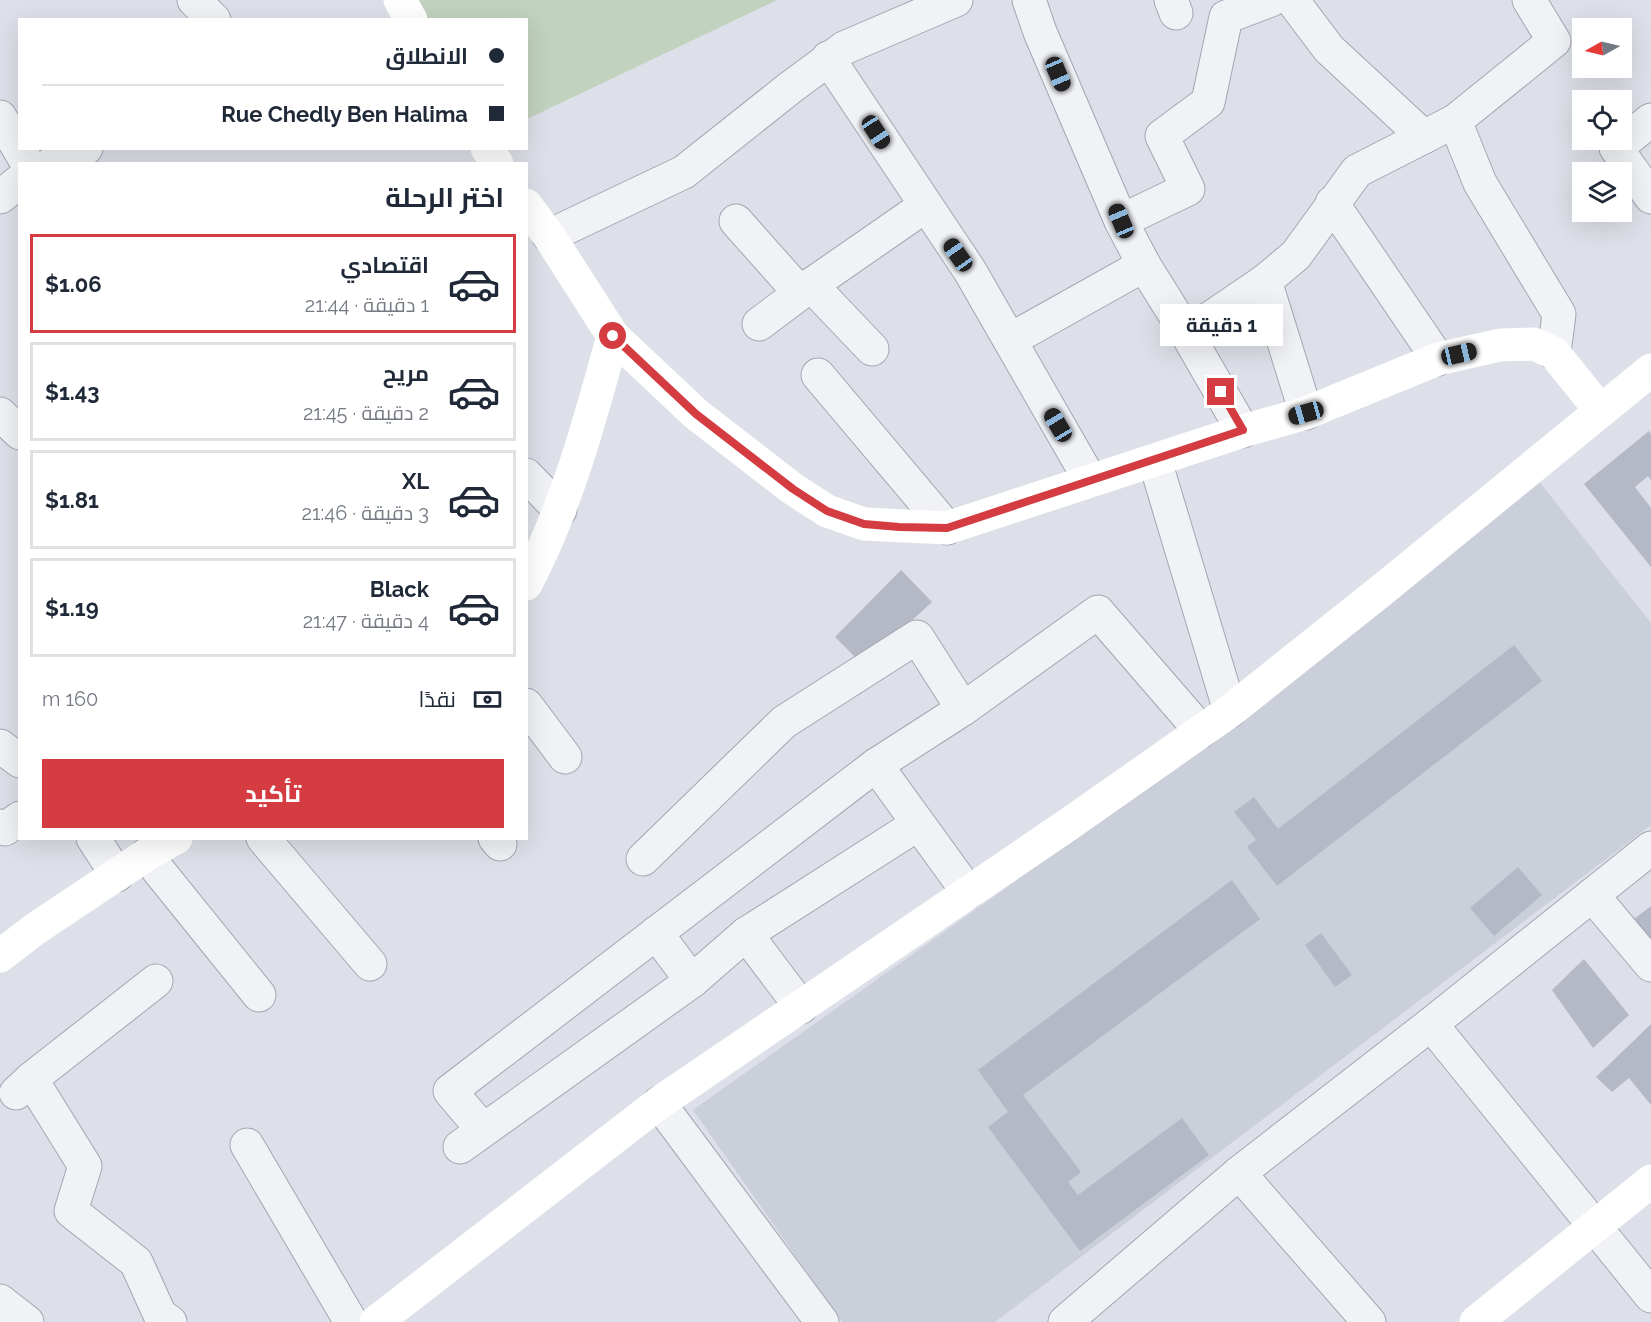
<!DOCTYPE html>
<html lang="ar">
<head>
<meta charset="utf-8">
<style>
	body { margin:0; font-family:Raleway,Cairo,sans-serif; background:#f2f2f3; color:#1f2937; direction:rtl; height:100vh; display:flex; flex-direction:column; font-size:22px; white-space:nowrap }
	* { box-sizing:border-box; margin:0 }
	p { font-size:20px; color:#747a83 }
	.icon { flex:none; width:33px; height:33px; fill:none; stroke:currentColor; stroke-width:2; stroke-linecap:round; stroke-linejoin:round }
	.map { position:relative; flex:1; overflow:hidden; direction:ltr }
	.details { position:absolute; left:18px; top:162px; width:510px; height:678px; display:flex; flex-direction:column; background:#fff; border-radius:0px; box-shadow:0 6px 24px #0002; direction:rtl }
	.details>* { flex:none }
	.hud { position:absolute; left:18px; top:18px; width:510px; height:132px; border-radius:0px; box-shadow:0 6px 24px #0002; direction:rtl; display:grid; align-content:center; height:132px; padding:0 24px; background:#fff }
	.needle { width:39px; rotate:262deg }
	.tools { position:absolute; left:1572px; top:18px; display:grid; gap:12px }
	.tools a { display:grid; place-items:center; width:60px; height:60px; border-radius:0px; background:#fff; box-shadow:0 6px 24px #0002; font-size:30px }
	.end { position:absolute; width:27px; height:27px; margin:-14px; border:8px solid #d43c41; background:#fff; box-shadow:0 0 0 3px #fff }
	.from { border-radius:50% }
	.bubble { position:absolute; height:42px; border-radius:0px; background:#fff; box-shadow:0 6px 24px #0002; font-size:20px; font-weight:700; line-height:42px; text-align:center; direction:rtl }
	.car { position:absolute; width:18px; height:36px; margin:-18px -9px; border-radius:8px; box-shadow:0 0 4px 2px #0007; background:linear-gradient(#222 24%,#8ab4d8 0 40%,#222 0 76%,#8ab4d8 0 86%,#222 0) }
	.hud b { display:flex; align-items:center; gap:21px; height:57px; font-size:22px }
	.hud b+b { border-top:2px solid #e0e1e3 }
	.hud i { width:15px; height:15px; background:#1f2937 }
	ul { padding:0; list-style:none }
	li { display:flex; align-items:center; gap:18px; height:99px; margin:0 12px 9px; padding:0 12px; border:3px solid #e0e1e3; border-radius:0px }
	li div { flex:1 }
	li b { display:block; font-size:22px }
	li em { font-style:normal; font-weight:700 }
	li.selected { border-color:#d43c41 }
	li>.icon { width:54px; height:54px; stroke-width:1.5 }
	h2 { padding:0 24px; font-size:27px; line-height:72px }
	.pay { display:flex; align-items:center; gap:15px; height:66px; padding:0 24px; font-size:22px }
	.pay p { margin-inline-start:auto }
	.action { display:flex; gap:12px; margin-top:auto; padding:12px 24px }
	.action a { flex:1; height:69px; border-radius:0px; background:#d43c41; color:#fff; font-size:24px; font-weight:700; line-height:69px; text-align:center }
	.map>svg:first-child { display:block }
	.built { fill:#cbcfda }
	.garden { fill:#c1d2be }
	.building { fill:#b5b9c5 }
	.lines { fill:none; stroke-linecap:round; stroke-linejoin:round }
	.street-casing { stroke:#a2a6b2; stroke-width:35 }
	.street { stroke:#f0f2f6; stroke-width:33 }
	.secondary { stroke:#fff; stroke-width:33 }
	.route { stroke:#d43c41; stroke-width:8 }
</style>
</head>
<body>
<div class="map">
<svg width="1651" height="1322" viewBox="0 0 1651 1322">
	<rect width="100%" height="100%" fill="#dde0e8"/>
	<path class="built" d="M 1534,475 L 1651,623 L 1651,825 L 995,1322 L 842,1322 L 693,1110 L 1268,702 Z"/>
	<path class="garden" d="M 411,0 L 777,0 L 527,119 L 526,20 L 421,19 Z"/>
	<g class="building">
		<path d="M 1649,431 L 1651,434 L 1651,480 L 1648,476 L 1635,487 L 1651,508 L 1651,567 L 1584,484 Z"/>
		<path d="M 901,570 L 932,602 L 863,665 L 835,637 Z"/>
		<path d="M 1514,645 L 1542,681 L 1277,886 L 1247,847 L 1256,840 L 1234,812 L 1254,797 L 1278,829 Z"/>
		<path d="M 1518,867 L 1542,895 L 1494,936 L 1470,908 Z"/>
		<path d="M 1232,880 L 1260,919 L 1023,1095 L 1081,1172 L 1068,1182 L 1078,1195 L 1182,1118 L 1209,1155 L 1080,1251 L 988,1127 L 1008,1112 L 978,1070 Z"/>
		<path d="M 1651,906 L 1651,952 L 1630,922 Z"/>
		<path d="M 1321,933 L 1352,975 L 1335,987 L 1305,945 Z"/>
		<path d="M 1584,959 L 1629,1015 L 1593,1048 L 1552,990 Z"/>
		<path d="M 1651,1024 L 1651,1105 L 1629,1078 L 1612,1092 L 1596,1077 Z"/>
	</g>
	<g class="lines">
		<defs>
			<g id="street">
				<path d="M 194,0 L 214,20"/>
				<path d="M 1029,0 L 1040,32 L 1121,221 L 1144,265 L 1187,334 L 1243,431"/>
				<path d="M 1171,0 L 1176,13"/>
				<path d="M 1292,0 L 1329,49 L 1424,137"/>
				<path d="M 828,58 L 970,271 L 1090,480"/>
				<path d="M 0,117 L 28,164"/>
				<path d="M 1651,120 L 1616,148 L 1651,197"/>
				<path d="M 1455,121 L 1480,183 L 1559,314 L 1554,353"/>
				<path d="M 51,164 L 86,148"/>
				<path d="M 0,197 L 20,181"/>
				<path d="M 1332,203 L 1438,359"/>
				<path d="M 736,221 L 800,293"/>
				<path d="M 1121,221 L 1188,189 L 1162,136 L 1208,102 L 1226,17 L 1271,0"/>
				<path d="M 549,236 L 684,172 L 791,87 L 844,48 L 956,0"/>
				<path d="M 1265,281 L 1306,413"/>
				<path d="M 811,285 L 872,349"/>
				<path d="M 759,324 L 811,285 L 925,206"/>
				<path d="M 1187,334 L 1265,281 L 1296,255 L 1357,171 L 1455,121 L 1554,41 L 1529,0"/>
				<path d="M 1010,340 L 1144,265"/>
				<path d="M 818,375 L 947,528"/>
				<path d="M 0,414 L 20,433"/>
				<path d="M 1155,461 L 1230,711"/>
				<path d="M 526,475 L 560,510"/>
				<path d="M 526,705 L 565,757"/>
				<path d="M 0,746 L 20,761"/>
				<path d="M 876,765 L 968,892"/>
				<path d="M 0,826 L 5,829 L 20,818"/>
				<path d="M 93,838 L 117,875"/>
				<path d="M 263,838 L 370,964"/>
				<path d="M 495,838 L 500,844"/>
				<path d="M 146,855 L 259,995"/>
				<path d="M 643,859 L 784,722 L 917,637 L 963,709"/>
				<path d="M 1592,895 L 1651,965"/>
				<path d="M 656,933 L 692,981"/>
				<path d="M 746,934 L 801,1007"/>
				<path d="M 1431,1024 L 1651,1296"/>
				<path d="M 31,1079 L 85,1166 L 71,1211 L 136,1262 L 160,1315 L 170,1322"/>
				<path d="M 16,1093 L 31,1079 L 156,981"/>
				<path d="M 659,1103 L 822,1322"/>
				<path d="M 483,1130 L 450,1091 L 876,765 L 963,709 L 1098,612 L 1201,731"/>
				<path d="M 247,1145 L 351,1322"/>
				<path d="M 460,1147 L 692,981 L 746,934 L 918,824"/>
				<path d="M 1239,1173 L 1369,1322"/>
				<path d="M 0,1301 L 27,1322"/>
				<path d="M 1065,1322 L 1239,1173 L 1431,1024 L 1651,848"/>
			</g>
		</defs>
		<use href="#street" class="street-casing"/>
		<use href="#street" class="street"/>
		<g class="secondary">
			<path d="M 400,0 L 411,20"/>
			<path d="M 487,148 L 497,164"/>
			<path d="M 526,205 L 549,236 L 613,336 L 696,414 L 793,489 L 827,511 L 864,524 L 947,528 L 1243,431 L 1306,413 L 1438,359 L 1500,345 L 1534,344 L 1554,353 L 1600,410"/>
			<path d="M 526,584 C 567,506 590,420 613,336"/>
			<path d="M 0,956 L 35,929 L 146,855 L 176,838"/>
			<path d="M 376,1322 L 659,1103 L 1069,824 L 1230,711 L 1382,590 L 1651,370"/>
			<path d="M 1476,1322 L 1651,1181"/>
		</g>
	</g>
	<g class="lines">
		<path class="route" d="M 613,336 L 696,414 L 793,489 L 827,511 L 864,524 L 899,527 L 947,528 L 1243,430 L 1221,392"/>
	</g>
</svg>
<div class="tools">
<a><svg class="needle" viewBox="-14 -14 28 28"><path d="M0-13l5 13h-10z" fill="#e53935"/><path d="M0 13l5-13h-10z" fill="#747a83"/></svg></a>
<a><svg class="icon" aria-label="locate" viewBox="0 0 24 24"><circle cx="12" cy="12" r="6"/><path d="M12 2v4M12 18v4M2 12h4M18 12h4"/></svg></a>
<a><svg class="icon" aria-label="layers" viewBox="0 0 24 24"><path d="M12 4l9 5-9 5-9-5zM3 14l9 5 9-5"/></svg></a>
</div>
<i class="end from" style="left:613px;top:336px"></i>
<i class="end" style="left:1221px;top:392px"></i>
<div class="bubble" style="left:1160px;top:304px;width:123px">1 دقيقة</div>
<i class="car" style="left:1058px;top:74px;rotate:157deg"></i>
<i class="car" style="left:876px;top:132px;rotate:147deg"></i>
<i class="car" style="left:1121px;top:221px;rotate:337deg"></i>
<i class="car" style="left:958px;top:255px;rotate:325deg"></i>
<i class="car" style="left:1459px;top:354px;rotate:77deg"></i>
<i class="car" style="left:1306px;top:413px;rotate:254deg"></i>
<i class="car" style="left:1058px;top:425px;rotate:329deg"></i>
<div class="hud">
<b><i class="from"></i>الانطلاق</b>
<b><i></i>Rue Chedly Ben Halima</b>
</div>
<section class="details">
<h2>اختر الرحلة</h2>
<ul>
<li class="selected"><svg class="icon" aria-label="car" viewBox="0 0 24 24"><path d="M5 17H2v-5l4-1 3-4h7l3 4 3 1v5h-3M9 17h6M6 11h13"/><circle cx="7" cy="17" r="2"/><circle cx="17" cy="17" r="2"/></svg><div><b>اقتصادي</b><p>1 دقيقة · 21:44</p></div><em>$1.06</em></li>
<li><svg class="icon" aria-label="car" viewBox="0 0 24 24"><path d="M5 17H2v-5l4-1 3-4h7l3 4 3 1v5h-3M9 17h6M6 11h13"/><circle cx="7" cy="17" r="2"/><circle cx="17" cy="17" r="2"/></svg><div><b>مريح</b><p>2 دقيقة · 21:45</p></div><em>$1.43</em></li>
<li><svg class="icon" aria-label="car" viewBox="0 0 24 24"><path d="M5 17H2v-5l4-1 3-4h7l3 4 3 1v5h-3M9 17h6M6 11h13"/><circle cx="7" cy="17" r="2"/><circle cx="17" cy="17" r="2"/></svg><div><b>XL</b><p>3 دقيقة · 21:46</p></div><em>$1.81</em></li>
<li><svg class="icon" aria-label="car" viewBox="0 0 24 24"><path d="M5 17H2v-5l4-1 3-4h7l3 4 3 1v5h-3M9 17h6M6 11h13"/><circle cx="7" cy="17" r="2"/><circle cx="17" cy="17" r="2"/></svg><div><b>Black</b><p>4 دقيقة · 21:47</p></div><em>$1.19</em></li>
</ul>
<div class="pay"><svg class="icon" aria-label="cash" viewBox="0 0 24 24"><path d="M3 7h18v10H3z"/><circle cx="12" cy="12" r="2"/></svg>نقدًا<p>160 m</p></div>
<div class="action"><a>تأكيد</a></div>
</section>
</div>
</body>
</html>
